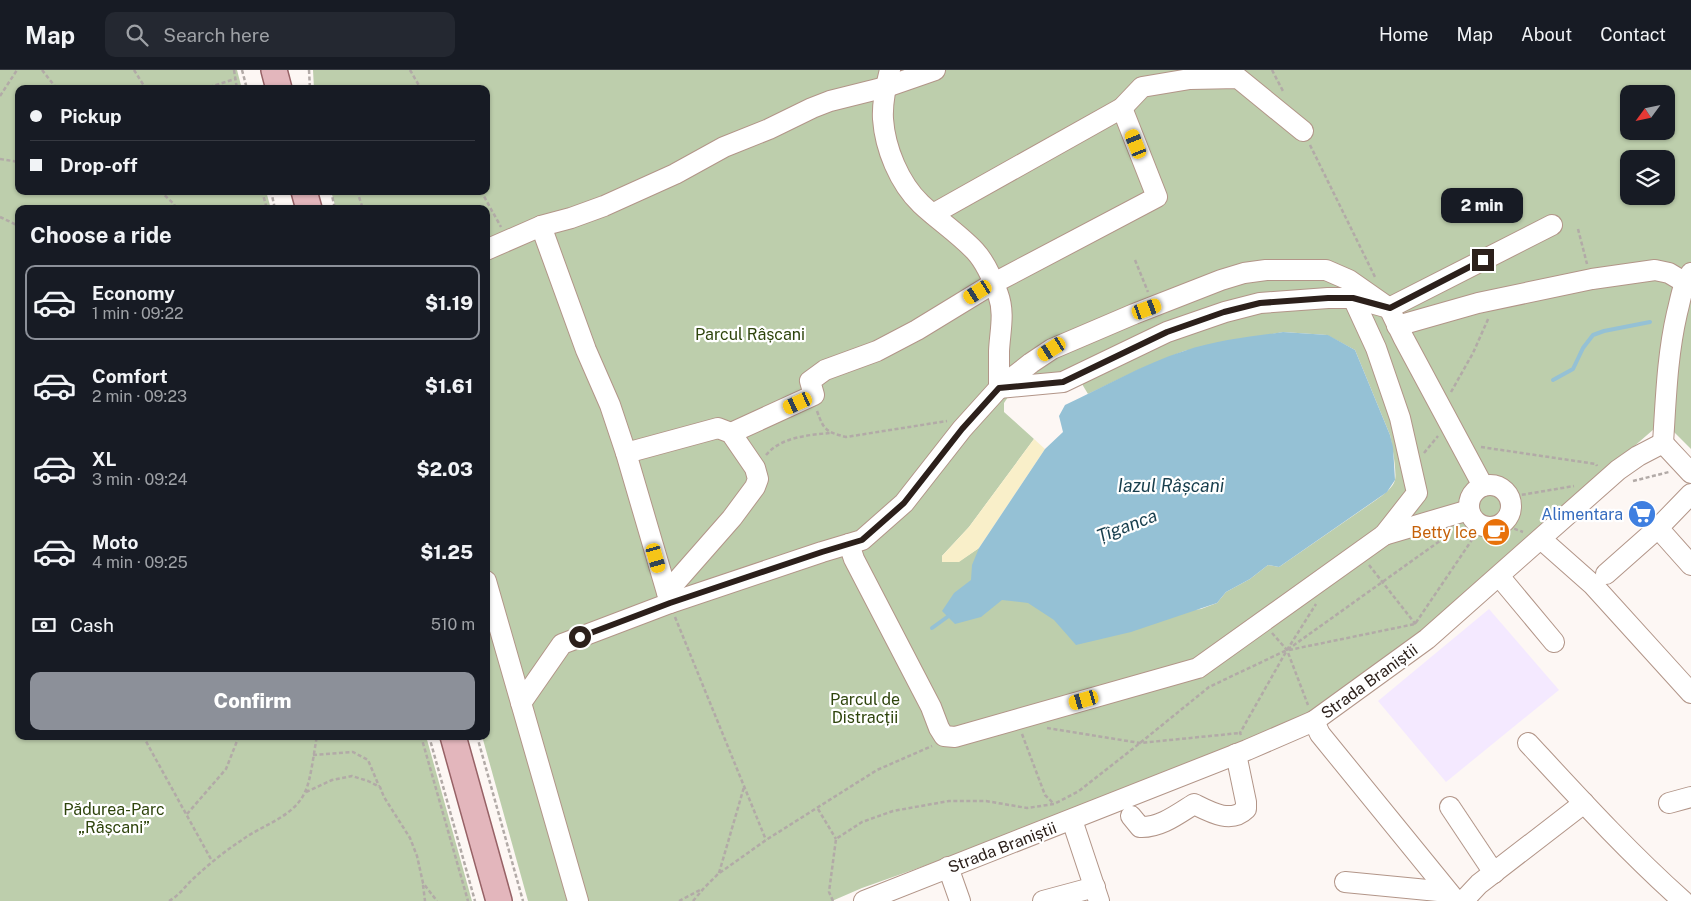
<!DOCTYPE html>
<html lang="en">
<head>
<meta charset="utf-8">
<style>
	body { margin:0; font-family:"Public Sans",sans-serif; background:#242831; color:#f1f3f6; height:100vh; display:flex; flex-direction:column; font-size:19px; white-space:nowrap }
	* { box-sizing:border-box; margin:0 }
	p { font-size:16px; color:#9ea1a6 }
	.icon { flex:none; width:28px; height:28px; fill:none; stroke:currentColor; stroke-width:2; stroke-linecap:round; stroke-linejoin:round }
	.map { position:relative; flex:1; overflow:hidden }
	.panel { position:absolute; left:15px; top:135px; width:475px; height:535px; display:flex; flex-direction:column; background:#171b24; border-radius:10px; box-shadow:0 1px 4px #0004 }
	.panel>* { flex:none }
	.top-card { position:absolute; left:15px; top:15px; width:475px; height:110px; border-radius:10px; box-shadow:0 1px 4px #0004; display:grid; align-content:center; height:110px; padding:0 15px; background:#171b24 }
	.needle { width:32px; rotate:237deg }
	.buttons { position:absolute; left:1620px; top:15px; display:grid; gap:10px }
	.buttons a { display:grid; place-items:center; width:55px; height:55px; border-radius:10px; background:#171b24; box-shadow:0 1px 4px #0004; font-size:25px }
	.end { position:absolute; width:22px; height:22px; margin:-11px; border:6px solid #2c201b; background:#fff; box-shadow:0 0 0 2px #fff }
	.from { border-radius:50% }
	.bubble { position:absolute; height:35px; border-radius:10px; background:#171b24; box-shadow:0 1px 4px #0004; font-size:16px; font-weight:800; line-height:35px; text-align:center }
	.car { position:absolute; width:15px; height:30px; margin:-15px -8px; border-radius:6px; box-shadow:0 0 4px 1px #0007; background:linear-gradient(#f5c518 24%,#345 0 40%,#f5c518 0 76%,#345 0 86%,#f5c518 0) }
	.top-card b { display:flex; align-items:center; gap:18px; height:48px; font-size:19px }
	.top-card b+b { border-top:1px solid #363941 }
	.top-card i { width:12px; height:12px; background:#f1f3f6 }
	ul { padding:0; list-style:none }
	li { display:flex; align-items:center; gap:15px; height:75px; margin:0 10px 8px; padding:0 5px; border:2px solid transparent; border-radius:10px }
	li div { flex:1 }
	li b { display:block; font-size:19px }
	li em { font-style:normal; font-weight:800 }
	li.active { border-color:#8c9099 }
	li>.icon { width:45px; height:45px; stroke-width:1.5 }
	h2 { padding:0 15px; font-size:22px; line-height:60px }
	.pay { display:flex; align-items:center; gap:12px; height:55px; padding:0 15px; font-size:19px }
	.pay p { margin-inline-start:auto }
	.cta { display:flex; gap:10px; margin-top:auto; padding:10px 15px }
	.cta a { flex:1; height:58px; border-radius:10px; background:#8c9099; color:#fff; font-size:20px; font-weight:800; line-height:58px; text-align:center }
	header { display:flex; align-items:center; gap:30px; box-sizing:border-box; height:70px; padding:0 25px; background:#171b24; border-bottom:1px solid #363941 }
	header strong { font-size:24px }
	nav { display:flex; gap:28px; margin-inline-start:auto; font-size:18px }
	.search { width:350px; height:45px; background:#242831; display:flex; align-items:center; gap:12px; box-sizing:border-box; padding:0 18px; border-radius:10px; color:#9ea1a6; font-size:19px }
	.map>svg:first-child { display:block }
	.education { fill:#f4e9ff }
	.green { fill:#bdceac; fill-rule:evenodd }
	.sand { fill:#f9efc9 }
	.water { fill:#95c1d5 }
	.lines { fill:none; stroke-linecap:round; stroke-linejoin:round }
	.stream { stroke:#95c1d5; stroke-width:4 }
	.minor-casing { stroke:#b29588; stroke-width:22 }
	.major-casing { stroke:#976266; stroke-width:28 }
	.path { stroke:#b2aaa7; stroke-width:2.5; stroke-dasharray:4 2.5; stroke-linecap:butt }
	.minor { stroke:#fff; stroke-width:20 }
	.major { stroke:#e3b6bc; stroke-width:25 }
	.route { stroke:#2c201b; stroke-width:6 }
	.labels { text-anchor:middle; stroke-width:4.5; stroke-linejoin:round; paint-order:stroke }
	.park-label { font-size:16px; fill:#2e440c; stroke:#fff }
	.shop-label { font-size:16px; fill:#366cbe; stroke:#fff; text-anchor:end }
	.food-label { font-size:16px; fill:#c56008; stroke:#fff; text-anchor:end }
	.street-label { font-size:16px; fill:#2c201b; stroke:#fff }
	.water-label { font-size:18px; font-style:italic; fill:#173e4d; stroke:#fff }
</style>
</head>
<body>
<header>
<strong>Map</strong>
<div class="search"><svg class="icon" aria-label="search" viewBox="0 0 24 24"><circle cx="10" cy="10" r="6"/><path d="M15 15l6 6"/></svg>Search here</div>
<nav><a>Home</a><a>Map</a><a>About</a><a>Contact</a></nav>
</header>
<div class="map">
<svg width="1691" height="831" viewBox="0 0 1691 831">
	<rect width="100%" height="100%" fill="#fdf7f4"/>
	<path class="education" d="M 1489,539 L 1559,620 L 1446,712 L 1378,631 Z"/>
	<g class="green">
		<path d="M 0,0 L 237,0 L 242,19 L 19,19 L 19,121 L 266,121 L 271,139 L 19,139 L 19,666 L 426,666 L 472,831 L 0,831 Z"/>
		<path d="M 313,0 L 1691,0 L 1691,379 L 1672,360 L 1654,359 L 1421,561 L 1317,640 L 1296,651 L 1031,758 L 862,818 L 832,831 L 528,831 L 482,666 L 486,666 L 486,139 L 336,139 L 331,121 L 486,121 L 486,19 L 314,19 ZM 1629,24 L 1666,24 L 1666,61 L 1629,61 ZM 1629,89 L 1666,89 L 1666,126 L 1629,126 ZM 1283,262 L 1327,265 L 1355,280 L 1390,365 C 1392,374 1397,402 1395,410 C 1393,418 1383,425 1376,430 L 1279,497 L 1268,495 L 1250,509 L 1226,522 L 1217,533 L 1201,539 L 1193,540 L 990,477 L 979,478 L 958,492 L 942,492 L 942,486 L 969,457 L 1034,369 L 1004,342 L 1004,333 L 1012,321 L 1079,309 L 1088,324 L 1140,299 L 1184,281 Z"/>
	</g>
	<path class="sand" d="M 1034,369 L 1045,379 L 979,478 L 959,492 L 942,492 L 942,486 L 969,457 Z"/>
	<path class="water" d="M 1283,262 L 1328,265 L 1355,280 L 1390,365 L 1393,377 L 1395,410 L 1387,422 L 1279,497 L 1268,495 L 1250,509 L 1226,522 L 1217,533 L 1131,562 L 1076,575 L 1054,550 L 1028,533 L 1002,530 L 981,547 L 955,554 L 942,541 L 954,523 L 971,510 L 972,495 L 979,478 L 1045,379 L 1063,362 L 1059,346 L 1065,335 C 1104,317 1143,294 1184,281 C 1216,270 1250,267 1283,262 Z"/>
	<g class="lines">
		<g class="stream">
			<path d="M 1553,310 L 1573,299 L 1583,278 L 1593,265 L 1604,261 L 1650,252"/>
			<path d="M 932,558 L 950,545"/>
		</g>
		<defs>
			<g id="minor">
				<path d="M 890,0 C 886,15 882,33 883,49 C 885,78 899,113 921,134 C 938,150 959,164 975,181 C 986,193 993,210 998,224 C 1005,243 1000,261 999,281 C 999,293 999,306 999,318 L 1063,312 L 1167,262 L 1225,242 L 1260,233 L 1328,228 L 1353,228 L 1389,238 L 1552,155"/>
				<path d="M 933,144 L 1122,38 L 1142,17 L 1190,9 L 1238,8 L 1303,61"/>
				<path d="M 541,156 L 586,280 L 610,335 L 626,383 L 670,533"/>
				<path d="M 486,180 L 541,156 L 571,148 L 604,136 L 675,104 L 724,77 L 769,59 L 812,38 L 830,31 L 886,17 L 935,0"/>
				<path d="M 1397,256 L 1478,233 L 1592,209 L 1655,200 L 1669,203 L 1684,212"/>
				<path d="M 731,363 L 814,325 L 810,311 L 825,300 L 877,281 L 917,260 L 994,213 L 1157,127 L 1122,38"/>
				<path d="M 1663,373 C 1666,328 1667,287 1677,243 C 1681,228 1682,215 1691,203"/>
				<path d="M 1663,373 L 1691,403"/>
				<path d="M 626,383 L 718,358 L 731,363 L 755,398 L 758,409 L 755,417 L 732,448 L 667,522"/>
				<circle cx="1490" cy="436" r="21"/>
				<path d="M 1658,458 L 1691,495"/>
				<path d="M 1384,465 L 1469,440"/>
				<path d="M 1541,469 L 1593,515 L 1691,623"/>
				<path d="M 849,474 L 854,489 L 931,637 L 939,658 L 944,666 L 955,667 L 1198,598 L 1384,465 L 1417,423 L 1400,348 L 1376,278 L 1353,228"/>
				<path d="M 1606,504 L 1658,458 L 1691,424"/>
				<path d="M 1499,506 L 1554,572"/>
				<path d="M 486,511 L 578,831"/>
				<path d="M 521,633 L 562,574 L 670,533 L 822,482 L 862,470 L 904,433 L 962,359 L 999,318 L 1031,293 L 1052,279 L 1134,244 L 1221,210 L 1244,203 L 1266,200 L 1326,200 L 1349,210 L 1389,238 L 1403,267 L 1483,416"/>
				<path d="M 1314,651 L 1320,664 L 1456,831"/>
				<path d="M 1528,673 C 1578,727 1628,782 1683,831"/>
				<path d="M 1669,733 L 1691,727"/>
				<path d="M 1450,737 L 1494,803"/>
				<path d="M 1131,746 L 1140,757 C 1160,758 1178,744 1194,734 C 1210,742 1231,754 1246,739 L 1246,732 L 1236,684"/>
				<path d="M 1072,750 L 1099,831"/>
				<path d="M 948,797 L 960,831"/>
				<path d="M 1345,812 L 1448,822"/>
				<path d="M 864,831 L 1247,680 L 1314,651 L 1427,569 L 1618,400 L 1638,386 L 1663,373"/>
				<path d="M 1043,831 L 1095,817"/>
				<path d="M 1463,831 L 1479,814 L 1584,733"/>
			</g>
			<g id="major">
				<path d="M 274,0 L 279,19"/>
				<path d="M 304,121 L 309,139"/>
				<path d="M 453,666 L 499,831"/>
			</g>
		</defs>
		<use href="#minor" class="minor-casing"/>
		<use href="#major" class="major-casing"/>
		<g class="path">
			<path d="M 42,0 L 57,19"/>
			<path d="M 134,0 L 146,19"/>
			<path d="M 234,0 L 237,19"/>
			<path d="M 242,0 L 247,19"/>
			<path d="M 309,0 L 310,19"/>
			<path d="M 410,0 L 421,19"/>
			<path d="M 1272,0 L 1284,23"/>
			<path d="M 203,19 L 235,9"/>
			<path d="M 0,26 L 17,0"/>
			<path d="M 1310,75 L 1375,207"/>
			<path d="M 0,89 L 19,92"/>
			<path d="M 160,121 L 174,134 L 176,139"/>
			<path d="M 262,121 L 267,139"/>
			<path d="M 271,121 L 275,139"/>
			<path d="M 331,121 L 335,139"/>
			<path d="M 357,121 L 363,139"/>
			<path d="M 481,121 L 501,157"/>
			<path d="M 0,147 L 19,156"/>
			<path d="M 1578,159 L 1587,194"/>
			<path d="M 1135,190 L 1148,222"/>
			<path d="M 1451,322 L 1473,283 L 1489,247"/>
			<path d="M 817,341 C 824,361 827,362 846,367 L 947,351"/>
			<path d="M 1481,377 L 1596,394 L 1597,396"/>
			<path d="M 1424,383 L 1438,366"/>
			<path d="M 766,385 C 781,367 808,365 830,363"/>
			<path d="M 1633,411 L 1669,402"/>
			<path d="M 1509,427 L 1574,416"/>
			<path d="M 1502,454 L 1523,462"/>
			<path d="M 1369,495 L 1417,556"/>
			<path d="M 675,547 L 766,770"/>
			<path d="M 1272,563 L 1287,580 L 1308,635"/>
			<path d="M 1289,580 L 1415,554 L 1482,455"/>
			<path d="M 1047,658 L 1140,673 L 1240,663"/>
			<path d="M 1022,664 L 1045,725 L 1054,734"/>
			<path d="M 1241,665 L 1240,663 L 1287,580 L 1316,534"/>
			<path d="M 143,666 L 212,791"/>
			<path d="M 421,666 L 468,831"/>
			<path d="M 429,666 L 475,831"/>
			<path d="M 477,666 L 523,831"/>
			<path d="M 313,685 L 353,682 L 368,690 L 379,716"/>
			<path d="M 306,722 L 332,710 L 352,706 L 368,711 L 380,717 L 384,727 L 410,768 L 417,786 L 423,813 L 437,831"/>
			<path d="M 818,739 L 836,769"/>
			<path d="M 187,744 L 226,699 L 239,666"/>
			<path d="M 719,803 L 744,717"/>
			<path d="M 423,815 L 425,831"/>
			<path d="M 169,831 C 180,825 185,816 194,808 C 209,794 225,781 242,770 C 262,755 294,747 305,722 C 311,710 314,681 317,666"/>
			<path d="M 679,831 L 702,819"/>
			<path d="M 693,831 L 704,818 L 718,804 L 766,770 L 877,700 L 932,676"/>
			<path d="M 833,831 L 829,822 L 836,769 L 862,752 L 893,741 L 949,731 L 986,731 L 1027,738 L 1054,734 L 1079,721 L 1140,673 L 1209,617 L 1287,580 L 1451,463"/>
		</g>
		<use href="#minor" class="minor"/>
		<use href="#major" class="major"/>
	</g>
	<g class="lines">
		<path class="route" d="M 580,567 L 670,533 L 822,482 L 862,470 L 904,433 L 962,359 L 999,318 L 1063,312 L 1167,262 L 1224,242 L 1260,233 L 1328,228 L 1353,228 L 1390,238 L 1483,190"/>
	</g>
	<defs>
		<symbol id="supermarket-disc" viewBox="-11 -11 22 22"><circle r="9.5" fill="#3f7fe0" stroke="#fff"/><path d="M-6-5.5h2.5l.6 2H6L4.5 2H-2.5L-4.4-4H-6ZM-1.5 3.2a1.3 1.3 0 1 0 .1 0ZM3 3.2a1.3 1.3 0 1 0 .1 0Z" fill="#fff"/></symbol>
		<symbol id="cafe-disc" viewBox="-11 -11 22 22"><circle r="9.5" fill="#e8710a" stroke="#fff"/><path d="M-5.5-4.5H6V0H3Q3 3.5 0 3.5H-2.5Q-5.5 3.5-5.5 0ZM3-3.2v2h1.7v-2ZM-6 4.5H4V6H-6Z" fill="#fff"/></symbol>
	</defs>
	<g fill-rule="evenodd">
		<use href="#supermarket-disc" x="1626" y="428" width="32" height="32"/>
		<use href="#cafe-disc" x="1480" y="446" width="32" height="32"/>
	</g>
	<g class="labels">
		<g class="park-label">
			<text x="750" y="270">Parcul Râșcani</text>
			<text x="865" y="635">Parcul de<tspan x="865" dy="18">Distracții</tspan></text>
			<text x="114" y="745">Pădurea-Parc<tspan x="114" dy="18">„Râșcani”</tspan></text>
		</g>
		<g class="shop-label">
			<text x="1623" y="450">Alimentara</text>
		</g>
		<g class="food-label">
			<text x="1477" y="468">Betty Ice</text>
		</g>
		<g class="street-label">
			<text transform="translate(1369 611) rotate(-36)" y="6">Strada Braniștii</text>
			<text transform="translate(1002 777) rotate(-21)" y="6">Strada Braniștii</text>
		</g>
		<g class="water-label">
			<text x="1171" y="422">Iazul Râșcani</text>
			<text transform="translate(1127 456) rotate(-21)" y="6">Țîganca</text>
		</g>
	</g>
</svg>
<div class="buttons">
<a><svg class="needle" viewBox="-14 -14 28 28"><path d="M0-13l5 13h-10z" fill="#e53935"/><path d="M0 13l5-13h-10z" fill="#9ea1a6"/></svg></a>
<a><svg class="icon" aria-label="layers" viewBox="0 0 24 24"><path d="M12 4l9 5-9 5-9-5zM3 14l9 5 9-5"/></svg></a>
</div>
<i class="end from" style="left:580px;top:567px"></i>
<i class="end" style="left:1483px;top:190px"></i>
<div class="bubble" style="left:1441px;top:118px;width:82px">2 min</div>
<i class="car" style="left:1136px;top:74px;rotate:338deg"></i>
<i class="car" style="left:978px;top:222px;rotate:238deg"></i>
<i class="car" style="left:1147px;top:239px;rotate:70deg"></i>
<i class="car" style="left:1052px;top:279px;rotate:237deg"></i>
<i class="car" style="left:798px;top:333px;rotate:245deg"></i>
<i class="car" style="left:656px;top:488px;rotate:164deg"></i>
<i class="car" style="left:1084px;top:630px;rotate:254deg"></i>
<div class="top-card">
<b><i class="from"></i>Pickup</b>
<b><i></i>Drop-off</b>
</div>
<section class="panel">
<h2>Choose a ride</h2>
<ul>
<li class="active"><svg class="icon" aria-label="car" viewBox="0 0 24 24"><path d="M5 17H2v-5l4-1 3-4h7l3 4 3 1v5h-3M9 17h6M6 11h13"/><circle cx="7" cy="17" r="2"/><circle cx="17" cy="17" r="2"/></svg><div><b>Economy</b><p>1 min · 09:22</p></div><em>$1.19</em></li>
<li><svg class="icon" aria-label="car" viewBox="0 0 24 24"><path d="M5 17H2v-5l4-1 3-4h7l3 4 3 1v5h-3M9 17h6M6 11h13"/><circle cx="7" cy="17" r="2"/><circle cx="17" cy="17" r="2"/></svg><div><b>Comfort</b><p>2 min · 09:23</p></div><em>$1.61</em></li>
<li><svg class="icon" aria-label="car" viewBox="0 0 24 24"><path d="M5 17H2v-5l4-1 3-4h7l3 4 3 1v5h-3M9 17h6M6 11h13"/><circle cx="7" cy="17" r="2"/><circle cx="17" cy="17" r="2"/></svg><div><b>XL</b><p>3 min · 09:24</p></div><em>$2.03</em></li>
<li><svg class="icon" aria-label="car" viewBox="0 0 24 24"><path d="M5 17H2v-5l4-1 3-4h7l3 4 3 1v5h-3M9 17h6M6 11h13"/><circle cx="7" cy="17" r="2"/><circle cx="17" cy="17" r="2"/></svg><div><b>Moto</b><p>4 min · 09:25</p></div><em>$1.25</em></li>
</ul>
<div class="pay"><svg class="icon" aria-label="cash" viewBox="0 0 24 24"><path d="M3 7h18v10H3z"/><circle cx="12" cy="12" r="2"/></svg>Cash<p>510 m</p></div>
<div class="cta"><a>Confirm</a></div>
</section>
</div>
</body>
</html>
